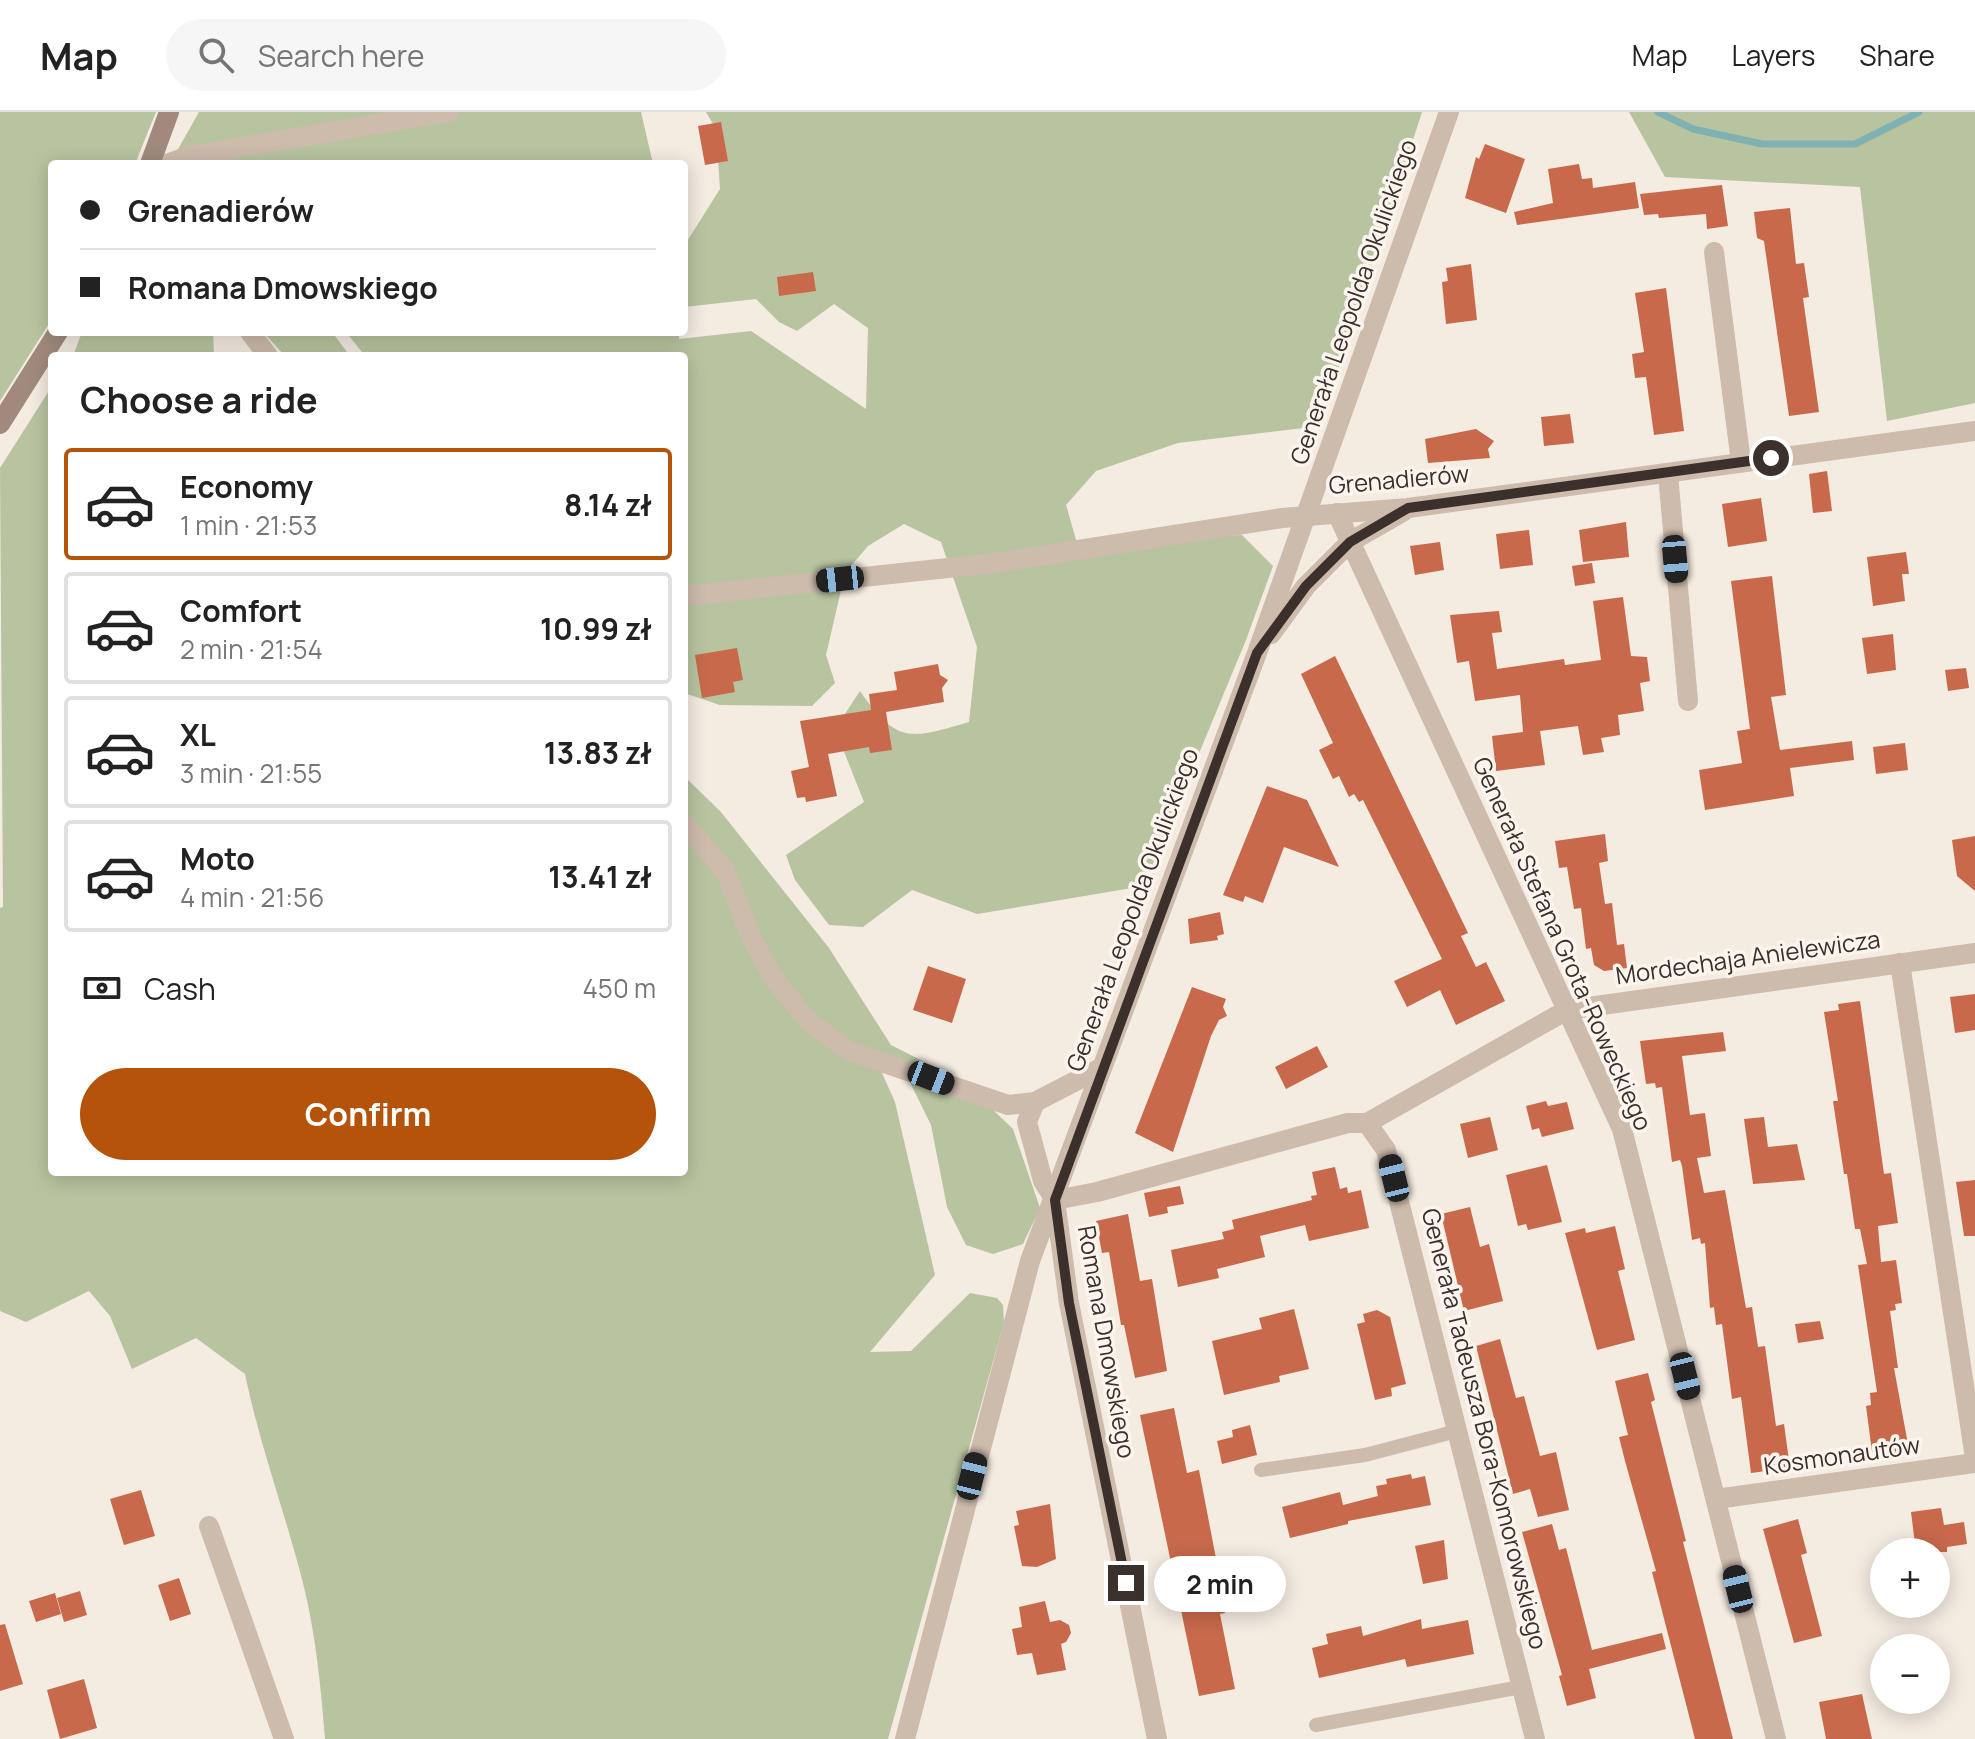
<!DOCTYPE html>
<html lang="en">
<head>
<meta charset="utf-8">
<style>
	body { margin:0; font-family:Manrope,sans-serif; background:#f6f6f6; color:#222; height:100vh; display:flex; flex-direction:column; font-size:30px; white-space:nowrap }
	* { box-sizing:border-box; margin:0 }
	p { font-size:26px; color:#767676 }
	.icon { flex:none; width:44px; height:44px; fill:none; stroke:currentColor; stroke-width:2; stroke-linecap:round; stroke-linejoin:round }
	.map { position:relative; flex:1; overflow:hidden }
	.sheet { position:absolute; left:48px; top:240px; width:640px; height:824px; display:flex; flex-direction:column; background:#fff; border-radius:8px; box-shadow:0 4px 20px #0003 }
	.sheet>* { flex:none }
	.banner { position:absolute; left:48px; top:48px; width:640px; height:176px; border-radius:8px; box-shadow:0 4px 20px #0003; display:grid; align-content:center; height:176px; padding:0 32px; background:#fff }
	.controls { position:absolute; left:1870px; top:1426px; display:grid; gap:16px }
	.controls a { display:grid; place-items:center; width:80px; height:80px; border-radius:50%; background:#fff; box-shadow:0 4px 20px #0003; font-size:40px }
	.end { position:absolute; width:36px; height:36px; margin:-18px; border:10px solid #3b302b; background:#fff; box-shadow:0 0 0 4px #fff }
	.from { border-radius:50% }
	.bubble { position:absolute; height:56px; border-radius:28px; background:#fff; box-shadow:0 4px 20px #0003; font-size:26px; font-weight:700; line-height:56px; text-align:center }
	.car { position:absolute; width:24px; height:48px; margin:-24px -12px; border-radius:10px; box-shadow:0 0 6px 2px #0007; background:linear-gradient(#222 24%,#8ab4d8 0 40%,#222 0 76%,#8ab4d8 0 86%,#222 0) }
	.banner b { display:flex; align-items:center; gap:28px; height:76px; font-size:30px }
	.banner b+b { border-top:2px solid #e0e0e0 }
	.banner i { width:20px; height:20px; background:#222 }
	ul { padding:0; list-style:none }
	li { display:flex; align-items:center; gap:24px; height:112px; margin:0 16px 12px; padding:0 16px; border:4px solid #e0e0e0; border-radius:8px }
	li div { flex:1 }
	li b { display:block; font-size:30px }
	li em { font-style:normal; font-weight:700 }
	li.selected { border-color:#b45309 }
	li>.icon { width:72px; height:72px; stroke-width:1.5 }
	h2 { padding:0 32px; font-size:36px; line-height:96px }
	.pay { display:flex; align-items:center; gap:20px; height:88px; padding:0 32px; font-size:30px }
	.pay p { margin-inline-start:auto }
	.button { display:flex; gap:16px; margin-top:auto; padding:16px 32px }
	.button a { flex:1; height:92px; border-radius:48px; background:#b45309; color:#fff; font-size:32px; font-weight:700; line-height:92px; text-align:center }
	header { display:flex; align-items:center; gap:48px; box-sizing:border-box; height:112px; padding:0 40px; background:#fff; border-bottom:2px solid #e0e0e0 }
	header strong { font-size:38px }
	nav { display:flex; gap:44px; margin-inline-start:auto; font-size:28px }
	.search { width:560px; height:72px; background:#f6f6f6; display:flex; align-items:center; gap:20px; box-sizing:border-box; padding:0 28px; border-radius:44px; color:#767676; font-size:30px }
	.map>svg:first-child { display:block }
	.green { fill:#b8c4a0 }
	.lines { fill:none; stroke-linecap:round; stroke-linejoin:round }
	.stream { stroke:#7fb0b2; stroke-width:7 }
	.building { fill:#c8694b }
	.lane { stroke:#cdbbac; stroke-width:14 }
	.street { stroke:#cdbbac; stroke-width:20 }
	.secondary { stroke:#a18a7d; stroke-width:20 }
	.route { stroke:#3b302b; stroke-width:10 }
	.labels { text-anchor:middle; stroke-width:7; stroke-linejoin:round; paint-order:stroke }
	.street-label { font-size:24px; fill:#3b302b; stroke:#fbf5ee }
</style>
</head>
<body>
<header>
<strong>Map</strong>
<div class="search"><svg class="icon" aria-label="search" viewBox="0 0 24 24"><circle cx="10" cy="10" r="6"/><path d="M15 15l6 6"/></svg>Search here</div>
<nav><a>Map</a><a>Layers</a><a>Share</a></nav>
</header>
<div class="map">
<svg width="1975" height="1627" viewBox="0 0 1975 1627">
	<rect width="100%" height="100%" fill="#f4ebe1"/>
	<g class="green">
		<path d="M 0,0 L 156,0 L 135,52 L 52,52 L 52,207 L 0,289 Z"/>
		<path d="M 199,0 L 641,0 L 653,52 L 203,52 L 177,39 Z"/>
		<path d="M 706,0 L 1422,0 L 1320,314 L 1178,331 L 1096,359 L 1066,393 L 1077,431 L 1242,423 L 1273,454 L 1246,528 L 1144,774 L 977,802 L 912,778 L 863,815 L 829,813 L 795,768 L 786,743 L 864,690 L 835,617 L 860,579 C 897,633 911,627 969,610 L 977,535 L 941,430 L 904,412 L 868,434 L 845,461 L 826,543 L 835,571 L 812,594 L 720,593 L 684,581 L 684,244 L 365,244 L 346,220 L 679,220 L 679,227 L 751,219 L 866,297 L 868,216 L 834,192 L 797,219 L 779,210 L 756,187 L 684,195 L 684,134 L 720,77 L 716,17 Z"/>
		<path d="M 1629,0 L 1975,0 L 1975,291 L 1887,309 L 1860,75 L 1665,65 Z"/>
		<path d="M 82,220 L 213,220 L 214,244 L 73,244 Z"/>
		<path d="M 263,220 L 332,220 L 350,244 L 285,244 Z"/>
		<path d="M 52,274 L 52,1060 L 684,1060 L 684,664 L 721,700 L 829,836 L 891,933 L 964,970 L 1013,1017 L 1040,1096 L 1023,1132 L 993,1142 L 966,1133 L 947,1095 L 931,1013 L 898,946 L 873,941 L 895,990 L 935,1163 L 870,1240 L 911,1239 L 970,1181 L 997,1186 L 1003,1193 L 1004,1210 L 888,1627 L 325,1627 C 321,1576 316,1525 304,1475 C 286,1403 260,1335 245,1262 L 196,1226 L 132,1257 L 110,1204 L 89,1179 L 26,1210 L 0,1199 L 0,796 L 3,795 L 0,356 Z"/>
	</g>
	<g class="lines">
		<path class="stream" d="M 1658,0 L 1693,17 L 1762,32 L 1855,32 L 1919,0"/>
	</g>
	<g class="building">
		<path d="M 721,10 L 728,49 L 705,53 L 698,14 Z"/>
		<path d="M 1485,32 L 1525,47 L 1506,101 L 1465,86 L 1476,45 L 1479,47 Z"/>
		<path d="M 1579,52 L 1582,67 L 1592,66 L 1593,76 L 1635,70 L 1639,96 L 1517,113 L 1514,100 L 1553,91 L 1548,57 Z"/>
		<path d="M 1722,73 L 1728,114 L 1707,117 L 1706,102 L 1659,106 L 1658,102 L 1644,103 L 1640,82 Z"/>
		<path d="M 1790,96 L 1796,152 L 1804,151 L 1809,185 L 1803,186 L 1819,300 L 1789,304 L 1764,129 L 1757,126 L 1754,100 Z"/>
		<path d="M 1471,152 L 1477,208 L 1446,212 L 1442,170 L 1448,169 L 1446,156 Z"/>
		<path d="M 813,160 L 816,179 L 779,184 L 777,165 Z"/>
		<path d="M 1666,176 L 1684,319 L 1654,323 L 1646,265 L 1635,266 L 1632,242 L 1644,240 L 1635,181 Z"/>
		<path d="M 1570,302 L 1574,331 L 1544,334 L 1541,305 Z"/>
		<path d="M 1476,317 L 1494,329 L 1488,337 L 1490,346 L 1428,351 L 1425,327 Z"/>
		<path d="M 1827,359 L 1832,399 L 1813,401 L 1809,362 Z"/>
		<path d="M 1761,386 L 1767,429 L 1728,435 L 1722,392 Z"/>
		<path d="M 1626,410 L 1629,445 L 1583,450 L 1579,418 Z"/>
		<path d="M 1529,418 L 1533,453 L 1500,457 L 1496,422 Z"/>
		<path d="M 1440,430 L 1444,458 L 1415,463 L 1410,434 Z"/>
		<path d="M 1906,440 L 1909,462 L 1902,462 L 1905,489 L 1873,494 L 1867,445 Z"/>
		<path d="M 1592,451 L 1595,471 L 1575,474 L 1572,454 Z"/>
		<path d="M 1772,464 L 1786,583 L 1771,585 L 1780,638 L 1852,629 L 1854,648 L 1790,656 L 1794,684 L 1705,698 L 1699,658 L 1742,651 L 1737,619 L 1750,617 L 1731,469 Z"/>
		<path d="M 1623,485 L 1631,544 L 1647,545 L 1650,569 L 1640,571 L 1644,599 L 1618,603 L 1620,623 L 1601,626 L 1604,640 L 1583,643 L 1578,614 L 1540,619 L 1545,653 L 1496,659 L 1492,624 L 1523,620 L 1520,583 L 1475,589 L 1469,549 L 1457,551 L 1450,503 L 1499,499 L 1502,520 L 1492,521 L 1497,557 L 1564,547 L 1565,553 L 1601,548 L 1593,489 Z"/>
		<path d="M 1893,522 L 1896,558 L 1867,562 L 1862,526 Z"/>
		<path d="M 737,536 L 743,568 L 733,570 L 735,580 L 702,586 L 695,543 Z"/>
		<path d="M 1335,544 L 1468,821 L 1461,824 L 1476,855 L 1486,850 L 1505,889 L 1456,913 L 1440,878 L 1407,895 L 1394,869 L 1442,847 L 1363,688 L 1359,690 L 1354,682 L 1349,685 L 1339,664 L 1333,667 L 1319,638 L 1333,631 L 1301,562 Z"/>
		<path d="M 938,552 L 940,563 L 948,568 L 942,576 L 944,590 L 886,600 L 892,638 L 870,641 L 869,635 L 828,642 L 837,684 L 806,690 L 805,685 L 797,686 L 791,659 L 809,655 L 800,609 L 871,598 L 869,582 L 897,578 L 894,560 Z"/>
		<path d="M 1966,556 L 1969,576 L 1948,579 L 1945,558 Z"/>
		<path d="M 1905,631 L 1908,658 L 1876,662 L 1873,635 Z"/>
		<path d="M 1267,674 L 1307,688 L 1339,755 L 1284,735 L 1263,791 L 1245,784 L 1243,790 L 1223,783 Z"/>
		<path d="M 1605,722 L 1608,749 L 1599,751 L 1605,792 L 1612,791 L 1617,833 L 1624,832 L 1627,856 L 1604,859 L 1594,853 L 1591,836 L 1586,837 L 1581,796 L 1574,797 L 1567,755 L 1559,756 L 1555,729 Z"/>
		<path d="M 1975,724 L 1975,779 L 1957,764 L 1952,728 Z"/>
		<path d="M 1220,800 L 1224,822 L 1217,824 L 1218,828 L 1190,832 L 1188,807 Z"/>
		<path d="M 928,854 L 966,867 L 952,911 L 913,898 Z"/>
		<path d="M 1192,875 L 1226,887 L 1223,895 L 1227,904 L 1219,908 L 1211,924 L 1173,1040 L 1135,1021 Z"/>
		<path d="M 1975,882 L 1975,918 L 1955,921 L 1950,885 Z"/>
		<path d="M 1860,889 L 1884,1062 L 1891,1061 L 1898,1111 L 1878,1114 L 1881,1150 L 1896,1148 L 1902,1191 L 1895,1192 L 1896,1198 L 1890,1199 L 1898,1256 L 1894,1256 L 1909,1338 L 1890,1341 L 1890,1338 L 1872,1340 L 1866,1294 L 1871,1293 L 1870,1281 L 1877,1280 L 1858,1153 L 1867,1152 L 1860,1117 L 1855,1117 L 1847,1062 L 1844,1062 L 1833,989 L 1838,989 L 1824,900 L 1839,898 L 1838,892 Z"/>
		<path d="M 1723,920 L 1726,939 L 1682,944 L 1690,1003 L 1705,1001 L 1711,1044 L 1697,1046 L 1704,1081 L 1725,1078 L 1746,1196 L 1752,1195 L 1758,1235 L 1765,1234 L 1776,1314 L 1784,1312 L 1790,1356 L 1751,1361 L 1741,1285 L 1732,1287 L 1722,1212 L 1716,1213 L 1714,1195 L 1710,1196 L 1705,1131 L 1701,1132 L 1700,1126 L 1692,1128 L 1682,1054 L 1680,1048 L 1672,1050 L 1662,975 L 1656,976 L 1655,971 L 1646,972 L 1640,929 Z"/>
		<path d="M 1317,934 L 1328,955 L 1286,977 L 1275,955 Z"/>
		<path d="M 1546,989 L 1548,994 L 1567,990 L 1574,1017 L 1542,1025 L 1539,1016 L 1532,1018 L 1526,994 Z"/>
		<path d="M 1490,1005 L 1498,1038 L 1468,1046 L 1460,1012 Z"/>
		<path d="M 1764,1005 L 1768,1035 L 1797,1032 L 1805,1068 L 1753,1072 L 1744,1007 Z"/>
		<path d="M 1547,1053 L 1562,1110 L 1528,1118 L 1526,1112 L 1518,1114 L 1506,1063 Z"/>
		<path d="M 1335,1055 L 1340,1077 L 1347,1075 L 1348,1081 L 1361,1078 L 1369,1116 L 1309,1129 L 1305,1113 L 1260,1124 L 1265,1145 L 1217,1157 L 1219,1166 L 1178,1175 L 1171,1138 L 1224,1127 L 1222,1120 L 1234,1117 L 1232,1108 L 1312,1088 L 1311,1084 L 1317,1083 L 1312,1060 Z"/>
		<path d="M 1975,1068 L 1975,1124 L 1964,1124 L 1956,1070 Z"/>
		<path d="M 1180,1074 L 1184,1092 L 1167,1095 L 1168,1101 L 1149,1105 L 1144,1081 Z"/>
		<path d="M 1470,1095 L 1480,1135 L 1489,1132 L 1503,1189 L 1464,1199 L 1441,1102 Z"/>
		<path d="M 1128,1102 L 1140,1169 L 1152,1167 L 1167,1259 L 1135,1266 L 1124,1213 L 1121,1213 L 1109,1140 L 1102,1141 L 1096,1109 Z"/>
		<path d="M 1615,1114 L 1625,1157 L 1618,1159 L 1635,1228 L 1597,1238 L 1565,1121 L 1585,1116 L 1586,1121 Z"/>
		<path d="M 1294,1197 L 1309,1257 L 1279,1264 L 1280,1270 L 1224,1283 L 1212,1229 L 1262,1217 L 1259,1206 Z"/>
		<path d="M 1377,1198 L 1390,1205 L 1406,1272 L 1391,1276 L 1392,1284 L 1375,1288 L 1357,1212 L 1365,1210 L 1363,1202 Z"/>
		<path d="M 1820,1209 L 1824,1227 L 1798,1231 L 1795,1212 Z"/>
		<path d="M 1500,1227 L 1516,1286 L 1524,1284 L 1540,1344 L 1556,1340 L 1569,1398 L 1538,1405 L 1530,1377 L 1513,1382 L 1476,1234 Z"/>
		<path d="M 1648,1261 L 1655,1288 L 1651,1290 L 1686,1429 L 1683,1430 L 1733,1627 L 1695,1627 L 1652,1460 L 1656,1459 L 1625,1349 L 1619,1325 L 1628,1323 L 1615,1269 Z"/>
		<path d="M 1174,1296 L 1187,1361 L 1199,1358 L 1218,1457 L 1216,1458 L 1225,1501 L 1220,1502 L 1235,1577 L 1199,1584 L 1140,1303 Z"/>
		<path d="M 1250,1313 L 1257,1343 L 1222,1352 L 1217,1329 L 1233,1325 L 1232,1318 Z"/>
		<path d="M 1411,1362 L 1412,1367 L 1425,1364 L 1431,1393 L 1348,1409 L 1348,1412 L 1290,1426 L 1282,1395 L 1340,1380 L 1343,1393 L 1378,1384 L 1376,1374 L 1387,1372 L 1386,1367 Z"/>
		<path d="M 141,1378 L 155,1424 L 124,1433 L 110,1387 Z"/>
		<path d="M 1050,1392 L 1056,1447 L 1037,1455 L 1022,1454 L 1014,1414 L 1019,1413 L 1016,1399 Z"/>
		<path d="M 1941,1396 L 1944,1413 L 1964,1410 L 1967,1432 L 1947,1435 L 1947,1440 L 1916,1440 L 1911,1400 Z"/>
		<path d="M 1798,1407 L 1807,1441 L 1801,1443 L 1822,1524 L 1794,1531 L 1763,1417 Z"/>
		<path d="M 1552,1412 L 1559,1438 L 1566,1436 L 1592,1538 L 1662,1521 L 1666,1537 L 1589,1557 L 1596,1586 L 1567,1594 L 1559,1564 L 1562,1563 L 1522,1420 Z"/>
		<path d="M 1444,1428 L 1448,1467 L 1423,1472 L 1415,1434 Z"/>
		<path d="M 179,1466 L 191,1502 L 170,1509 L 158,1473 Z"/>
		<path d="M 80,1479 L 87,1503 L 64,1510 L 57,1486 Z"/>
		<path d="M 55,1481 L 61,1502 L 36,1510 L 29,1489 Z"/>
		<path d="M 1045,1489 L 1050,1510 L 1060,1508 L 1069,1513 L 1071,1521 L 1066,1530 L 1061,1532 L 1066,1558 L 1037,1563 L 1032,1541 L 1017,1543 L 1012,1517 L 1022,1515 L 1019,1495 Z"/>
		<path d="M 1421,1507 L 1422,1517 L 1468,1508 L 1474,1542 L 1407,1555 L 1405,1547 L 1319,1566 L 1312,1536 L 1328,1532 L 1326,1522 L 1361,1514 L 1363,1524 Z"/>
		<path d="M 5,1512 L 23,1572 L 0,1579 L 0,1513 Z"/>
		<path d="M 84,1567 L 97,1616 L 60,1627 L 47,1578 Z"/>
		<path d="M 1862,1582 L 1872,1627 L 1826,1627 L 1819,1590 Z"/>
	</g>
	<g class="lines">
		<g class="lane">
			<path d="M 1261,1358 L 1365,1343 L 1457,1319"/>
			<path d="M 1316,1613 L 1521,1575"/>
		</g>
		<g class="street">
			<path d="M 167,52 L 188,44 L 449,0"/>
			<path d="M 1714,140 L 1741,350"/>
			<path d="M 250,220 L 268,244"/>
			<path d="M 1668,362 L 1688,589"/>
			<path d="M 1337,401 L 1622,1017 L 1776,1627"/>
			<path d="M 684,484 L 995,451 L 1282,406 L 1408,396 L 1975,319"/>
			<path d="M 1271,522 L 1306,474 L 1350,430 L 1404,399"/>
			<path d="M 684,711 L 725,759 L 752,827 L 774,867 L 808,909 L 849,939 L 1008,993 L 1035,990 L 1027,1010 L 1043,1069 L 1055,1088 L 1069,1191 L 1157,1627"/>
			<path d="M 1900,851 L 1975,1346"/>
			<path d="M 1035,990 L 1101,956"/>
			<path d="M 1367,1011 L 1567,898 L 1975,841"/>
			<path d="M 1055,1088 L 1097,1080 L 1348,1011 L 1367,1011 L 1386,1038 L 1535,1627"/>
			<path d="M 1716,1387 L 1975,1351"/>
			<path d="M 209,1414 L 284,1627"/>
			<path d="M 905,1627 L 1030,1149 L 1257,541 L 1449,0"/>
		</g>
		<g class="secondary">
			<path d="M 150,52 L 169,0"/>
			<path d="M 0,312 L 58,220"/>
		</g>
	</g>
	<g class="lines">
		<path class="route" d="M 1126,1471 L 1069,1191 L 1055,1088 L 1257,541 L 1306,474 L 1350,430 L 1408,396 L 1771,346"/>
	</g>
	<g class="labels">
		<g class="street-label">
			<text transform="translate(1354 190) rotate(-71)" y="8">Generała Leopolda Okulickiego</text>
			<text transform="translate(1399 368) rotate(-5)" y="8">Grenadierów</text>
			<text transform="translate(1133 798) rotate(-70)" y="8">Generała Leopolda Okulickiego</text>
			<text transform="translate(1562 832) rotate(66)" y="8">Generała Stefana Grota-Roweckiego</text>
			<text transform="translate(1748 846) rotate(-8)" y="8">Mordechaja Anielewicza</text>
			<text transform="translate(1106 1230) rotate(80)" y="8">Romana Dmowskiego</text>
			<text transform="translate(1484 1317) rotate(76)" y="8">Generała Tadeusza Bora-Komorowskiego</text>
			<text transform="translate(1842 1344) rotate(-8)" y="8">Kosmonautów</text>
		</g>
	</g>
</svg>
<div class="controls">
<a>+</a>
<a>−</a>
</div>
<i class="end from" style="left:1771px;top:346px"></i>
<i class="end" style="left:1126px;top:1471px"></i>
<div class="bubble" style="left:1154px;top:1444px;width:132px">2 min</div>
<i class="car" style="left:1675px;top:447px;rotate:175deg"></i>
<i class="car" style="left:840px;top:467px;rotate:264deg"></i>
<i class="car" style="left:931px;top:966px;rotate:111deg"></i>
<i class="car" style="left:1394px;top:1066px;rotate:346deg"></i>
<i class="car" style="left:1685px;top:1264px;rotate:166deg"></i>
<i class="car" style="left:972px;top:1364px;rotate:14deg"></i>
<i class="car" style="left:1738px;top:1477px;rotate:346deg"></i>
<div class="banner">
<b><i class="from"></i>Grenadierów</b>
<b><i></i>Romana Dmowskiego</b>
</div>
<section class="sheet">
<h2>Choose a ride</h2>
<ul>
<li class="selected"><svg class="icon" aria-label="car" viewBox="0 0 24 24"><path d="M5 17H2v-5l4-1 3-4h7l3 4 3 1v5h-3M9 17h6M6 11h13"/><circle cx="7" cy="17" r="2"/><circle cx="17" cy="17" r="2"/></svg><div><b>Economy</b><p>1 min · 21:53</p></div><em>8.14 zł</em></li>
<li><svg class="icon" aria-label="car" viewBox="0 0 24 24"><path d="M5 17H2v-5l4-1 3-4h7l3 4 3 1v5h-3M9 17h6M6 11h13"/><circle cx="7" cy="17" r="2"/><circle cx="17" cy="17" r="2"/></svg><div><b>Comfort</b><p>2 min · 21:54</p></div><em>10.99 zł</em></li>
<li><svg class="icon" aria-label="car" viewBox="0 0 24 24"><path d="M5 17H2v-5l4-1 3-4h7l3 4 3 1v5h-3M9 17h6M6 11h13"/><circle cx="7" cy="17" r="2"/><circle cx="17" cy="17" r="2"/></svg><div><b>XL</b><p>3 min · 21:55</p></div><em>13.83 zł</em></li>
<li><svg class="icon" aria-label="car" viewBox="0 0 24 24"><path d="M5 17H2v-5l4-1 3-4h7l3 4 3 1v5h-3M9 17h6M6 11h13"/><circle cx="7" cy="17" r="2"/><circle cx="17" cy="17" r="2"/></svg><div><b>Moto</b><p>4 min · 21:56</p></div><em>13.41 zł</em></li>
</ul>
<div class="pay"><svg class="icon" aria-label="cash" viewBox="0 0 24 24"><path d="M3 7h18v10H3z"/><circle cx="12" cy="12" r="2"/></svg>Cash<p>450 m</p></div>
<div class="button"><a>Confirm</a></div>
</section>
</div>
</body>
</html>
